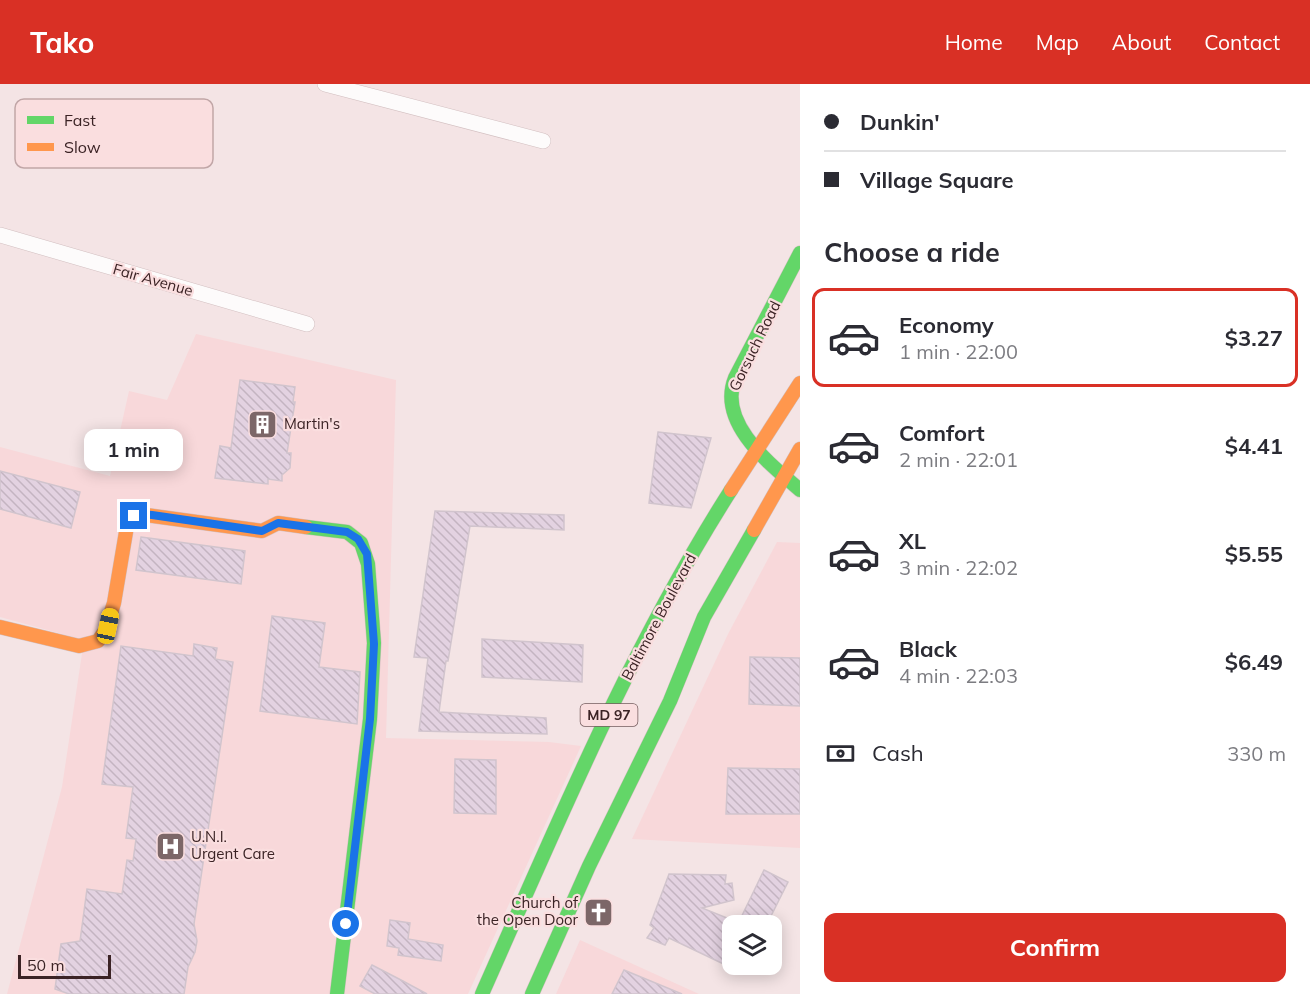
<!DOCTYPE html>
<html lang="en">
<head>
<meta charset="utf-8">
<style>
	body { margin:0; font-family:Mulish,sans-serif; background:#f2f2f3; color:#2b2b33; height:100vh; display:flex; flex-direction:column; font-size:22px; white-space:nowrap }
	* { box-sizing:border-box; margin:0 }
	p { font-size:20px; color:#7c7c81 }
	.icon { flex:none; width:33px; height:33px; fill:none; stroke:currentColor; stroke-width:2; stroke-linecap:round; stroke-linejoin:round }
	.map { position:relative; flex:1; overflow:hidden }
	.side { display:flex; flex-direction:column; background:#fff; width:510px }
	.side>* { flex:none }
	.banner { display:grid; align-content:center; height:132px; padding:0 24px; background:#fff }
	.fabs { position:absolute; left:722px; top:831px; display:grid; gap:12px }
	.fabs a { display:grid; place-items:center; width:60px; height:60px; border-radius:12px; background:#fff; box-shadow:0 3px 15px #0003; font-size:30px }
	.scale { position:absolute; left:18px; bottom:15px; width:93px; box-sizing:border-box; padding-left:6px; border:3px solid #3b2325; border-top:0; font-size:16px; line-height:21px; white-space:nowrap; color:#3b2325; -webkit-text-stroke:4px #fadedf; paint-order:stroke }
	.end { position:absolute; width:27px; height:27px; margin:-14px; border:8px solid #1a73e8; background:#fff; box-shadow:0 0 0 3px #fff }
	.from { border-radius:50% }
	.bubble { position:absolute; height:42px; border-radius:12px; background:#fff; box-shadow:0 3px 15px #0003; font-size:20px; font-weight:700; line-height:42px; text-align:center }
	.car { position:absolute; width:18px; height:36px; margin:-18px -9px; border-radius:8px; box-shadow:0 0 4px 2px #0007; background:linear-gradient(#f5c518 24%,#345 0 40%,#f5c518 0 76%,#345 0 86%,#f5c518 0) }
	.banner b { display:flex; align-items:center; gap:21px; height:57px; font-size:22px }
	.banner b+b { border-top:2px solid #e1e1e2 }
	.banner i { width:15px; height:15px; background:#2b2b33 }
	ul { padding:0; list-style:none }
	li { display:flex; align-items:center; gap:18px; height:99px; margin:0 12px 9px; padding:0 12px; border:3px solid transparent; border-radius:12px }
	li div { flex:1 }
	li b { display:block; font-size:22px }
	li em { font-style:normal; font-weight:700 }
	li.on { border-color:#d93025 }
	li>.icon { width:54px; height:54px; stroke-width:1.5 }
	h2 { padding:0 24px; font-size:27px; line-height:72px }
	.pay { display:flex; align-items:center; gap:15px; height:66px; padding:0 24px; font-size:22px }
	.pay p { margin-inline-start:auto }
	.action { display:flex; gap:12px; margin-top:auto; padding:12px 24px }
	.action a { flex:1; height:69px; border-radius:12px; background:#d93025; color:#fff; font-size:24px; font-weight:700; line-height:69px; text-align:center }
	header { display:flex; align-items:center; gap:36px; box-sizing:border-box; height:84px; padding:0 30px; background:#d93025; color:#fff }
	header strong { font-size:28px }
	nav { display:flex; gap:33px; margin-inline-start:auto; font-size:21px }
	main { display:flex; flex:1; min-height:0 }
	.map>svg:first-child { display:block }
	.built { fill:#f8d8da }
	.building { fill:url(#building-back-hatch); stroke:#d1c4cd; stroke-width:1.5 }
	.lines { fill:none; stroke-linecap:round; stroke-linejoin:round }
	.street-casing { stroke:#d2bfc0; stroke-width:16 }
	.fast-casing { stroke:#d2bfc0; stroke-width:15 }
	.slow-casing { stroke:#d2bfc0; stroke-width:15 }
	.street { stroke:#fdfbfb; stroke-width:15 }
	.fast { stroke:#63d668; stroke-width:14 }
	.slow { stroke:#ff974d; stroke-width:14 }
	.route { stroke:#1a73e8; stroke-width:8 }
	.labels { text-anchor:middle; stroke-width:4.5; stroke-linejoin:round; paint-order:stroke }
	.shield { fill:#fadedf; stroke:#745b5d; stroke-width:1.5 }
	.shield-label { font-size:14px; font-weight:bold; fill:#3b2325 }
	.street-label { font-size:15px; fill:#3b2325; stroke:#fadedf }
	.poi-label { font-size:15px; fill:#3b2325; stroke:#fadedf; text-anchor:start }
	.key { fill:#fadedf; stroke:#c1a6a7; stroke-width:1.5 }
	.key-label { font-size:16px; fill:#3b2325 }
</style>
</head>
<body>
<header>
<strong>Tako</strong>
<nav><a>Home</a><a>Map</a><a>About</a><a>Contact</a></nav>
</header>
<main>
<div class="map">
<svg width="800" height="910" viewBox="0 0 800 910">
	<defs>
		<pattern id="building-back-hatch" width="6" height="6" patternUnits="userSpaceOnUse" patternTransform="scale(1.5)"><rect width="6" height="6" fill="#e3d2e1"/><path d="M-1 5l2 2M0 0l6 6M5-1l2 2" fill="none" stroke="#c4b4c1"/></pattern>
	</defs>
	<rect width="100%" height="100%" fill="#f4e4e5"/>
	<g class="built">
		<path d="M 196,250 L 396,296 L 386,654 L 549,658 L 581,662 L 468,910 L 7,910 L 62,703 L 84,556 L 0,533 L 0,363 L 110,392 L 129,307 L 167,316 Z"/>
		<path d="M 777,458 L 800,459 L 800,764 L 632,755 L 728,550 Z"/>
		<path d="M 580,856 L 699,910 L 556,910 Z"/>
	</g>
	<g class="building">
		<path d="M 240,296 L 295,303 L 293,318 L 295,318 L 287,369 L 291,369 L 290,384 L 282,391 L 282,397 L 268,395 L 268,400 L 215,394 L 220,362 L 231,364 Z"/>
		<path d="M 658,348 L 711,354 L 691,424 L 649,419 Z"/>
		<path d="M 0,387 L 80,408 L 71,444 L 0,425 Z"/>
		<path d="M 435,427 L 564,431 L 564,446 L 470,442 L 448,577 L 446,577 L 439,628 L 546,634 L 547,650 L 419,647 L 428,574 L 414,573 Z"/>
		<path d="M 141,453 L 245,467 L 241,500 L 136,486 Z"/>
		<path d="M 272,532 L 325,539 L 319,583 L 360,588 L 357,640 L 260,627 Z"/>
		<path d="M 482,555 L 583,561 L 582,598 L 482,593 Z"/>
		<path d="M 194,560 L 217,564 L 215,575 L 233,578 L 194,840 L 197,857 L 195,868 L 188,883 L 184,910 L 69,910 L 55,905 L 61,860 L 80,857 L 87,805 L 122,810 L 127,776 L 133,777 L 136,755 L 126,754 L 133,703 L 102,700 L 121,562 L 193,572 Z"/>
		<path d="M 750,573 L 800,574 L 800,622 L 749,620 Z"/>
		<path d="M 455,675 L 496,676 L 496,730 L 454,729 Z"/>
		<path d="M 728,684 L 800,685 L 800,730 L 726,730 Z"/>
		<path d="M 764,786 L 788,798 L 766,842 L 737,842 Z"/>
		<path d="M 669,790 L 726,791 L 725,800 L 732,799 L 734,816 L 702,824 L 732,836 L 732,884 L 669,854 L 665,861 L 647,854 L 654,844 L 650,841 Z"/>
		<path d="M 390,836 L 410,839 L 408,855 L 443,861 L 441,877 L 398,871 L 399,864 L 387,862 Z"/>
		<path d="M 372,881 L 401,896 L 427,910 L 375,910 L 360,902 Z"/>
		<path d="M 624,886 L 682,910 L 612,910 Z"/>
	</g>
	<g class="lines">
		<defs>
			<g id="street">
				<path d="M 325,0 L 543,57"/>
				<path d="M 0,151 L 307,240"/>
			</g>
			<g id="fast">
				<path d="M 800,169 L 735,294 C 717,339 770,380 800,406"/>
				<path d="M 306,443 L 347,448 L 361,459 L 368,480 L 374,559 L 370,635 L 337,910"/>
				<path d="M 482,910 C 558,739 630,564 731,406"/>
				<path d="M 532,910 L 589,782 L 670,617 L 704,533 L 754,446"/>
			</g>
			<g id="slow">
				<path d="M 731,406 L 800,299"/>
				<path d="M 754,446 L 800,365"/>
				<path d="M 0,543 L 79,562 L 98,557 L 105,547 L 114,519 L 127,442 L 130,436 L 139,430 L 262,447 L 278,439 L 306,443"/>
			</g>
		</defs>
		<use href="#street" class="street-casing"/>
		<use href="#fast" class="fast-casing"/>
		<use href="#slow" class="slow-casing"/>
		<use href="#street" class="street"/>
		<use href="#fast" class="fast"/>
		<use href="#slow" class="slow"/>
	</g>
	<g class="lines">
		<path class="route" d="M 134,432 L 139,430 L 152,431 L 262,447 L 278,439 L 347,448 L 358,455 L 367,470 L 374,560 L 370,635 L 346,840"/>
	</g>
	<defs>
		<symbol id="building-square" viewBox="-11 -11 22 22"><rect x="-9" y="-9" width="18" height="18" rx="4" fill="#7c6768" stroke="#fadedf"/><path d="M-4-6H4V6H1V3H-1V6H-4ZM-2.5-4.3h1.7v1.8h-1.7ZM.8-4.3h1.7v1.8H.8ZM-2.5-1h1.7V.8h-1.7ZM.8-1h1.7V.8H.8Z" fill="#fff"/></symbol>
		<symbol id="hospital-square" viewBox="-11 -11 22 22"><rect x="-9" y="-9" width="18" height="18" rx="4" fill="#7c6768" stroke="#fadedf"/><path d="M-5-5h3v3.5h4V-5h3V5h-3V1.5h-4V5h-3Z" fill="#fff"/></symbol>
		<symbol id="church-square" viewBox="-11 -11 22 22"><rect x="-9" y="-9" width="18" height="18" rx="4" fill="#7c6768" stroke="#fadedf"/><path d="M-1.2-6h2.4v3.5h3.3v2.4h-3.3V6h-2.4V-.1h-3.3v-2.4h3.3Z" fill="#fff"/></symbol>
	</defs>
	<g fill-rule="evenodd">
		<use href="#building-square" x="246" y="324" width="33" height="33"/>
		<use href="#hospital-square" x="154" y="746" width="33" height="33"/>
		<use href="#church-square" x="582" y="812" width="33" height="33"/>
	</g>
	<g class="labels">
		<rect class="shield" x="580.5" y="620" width="57" height="22" rx="4.5"/>
		<g class="shield-label">
			<text x="609" y="636">MD 97</text>
		</g>
		<g class="street-label">
			<text transform="translate(153 196) rotate(16)" y="5">Fair Avenue</text>
			<text transform="translate(755 262) rotate(-64)" y="5">Gorsuch Road</text>
			<text transform="translate(659 533) rotate(-62)" y="5">Baltimore Boulevard</text>
		</g>
		<g class="poi-label">
			<text x="284" y="345">Martin's</text>
			<text x="191" y="758">U.N.I.<tspan x="191" dy="17">Urgent Care</tspan></text>
			<text x="578" y="824" text-anchor="end">Church of<tspan x="578" dy="17">the Open Door</tspan></text>
		</g>
	</g>
	<rect x="15" y="15" width="198" height="69" rx="9" class="key"/>
	<rect x="27" y="32" width="27" height="8" fill="#63d668"/>
	<rect x="27" y="59" width="27" height="8" fill="#ff974d"/>
	<g class="key-label">
		<text x="64" y="42">Fast</text>
		<text x="64" y="69">Slow</text>
	</g>
</svg>
<div class="fabs">
<a><svg class="icon" aria-label="layers" viewBox="0 0 24 24"><path d="M12 4l9 5-9 5-9-5zM3 14l9 5 9-5"/></svg></a>
</div>
<div class="scale">50 m</div>
<i class="end from" style="left:346px;top:840px"></i>
<i class="end" style="left:134px;top:432px"></i>
<div class="bubble" style="left:84px;top:345px;width:99px">1 min</div>
<i class="car" style="left:108px;top:542px;rotate:12deg"></i>
</div>
<section class="side">
<div class="banner">
<b><i class="from"></i>Dunkin'</b>
<b><i></i>Village Square</b>
</div>
<h2>Choose a ride</h2>
<ul>
<li class="on"><svg class="icon" aria-label="car" viewBox="0 0 24 24"><path d="M5 17H2v-5l4-1 3-4h7l3 4 3 1v5h-3M9 17h6M6 11h13"/><circle cx="7" cy="17" r="2"/><circle cx="17" cy="17" r="2"/></svg><div><b>Economy</b><p>1 min · 22:00</p></div><em>$3.27</em></li>
<li><svg class="icon" aria-label="car" viewBox="0 0 24 24"><path d="M5 17H2v-5l4-1 3-4h7l3 4 3 1v5h-3M9 17h6M6 11h13"/><circle cx="7" cy="17" r="2"/><circle cx="17" cy="17" r="2"/></svg><div><b>Comfort</b><p>2 min · 22:01</p></div><em>$4.41</em></li>
<li><svg class="icon" aria-label="car" viewBox="0 0 24 24"><path d="M5 17H2v-5l4-1 3-4h7l3 4 3 1v5h-3M9 17h6M6 11h13"/><circle cx="7" cy="17" r="2"/><circle cx="17" cy="17" r="2"/></svg><div><b>XL</b><p>3 min · 22:02</p></div><em>$5.55</em></li>
<li><svg class="icon" aria-label="car" viewBox="0 0 24 24"><path d="M5 17H2v-5l4-1 3-4h7l3 4 3 1v5h-3M9 17h6M6 11h13"/><circle cx="7" cy="17" r="2"/><circle cx="17" cy="17" r="2"/></svg><div><b>Black</b><p>4 min · 22:03</p></div><em>$6.49</em></li>
</ul>
<div class="pay"><svg class="icon" aria-label="cash" viewBox="0 0 24 24"><path d="M3 7h18v10H3z"/><circle cx="12" cy="12" r="2"/></svg>Cash<p>330 m</p></div>
<div class="action"><a>Confirm</a></div>
</section>
</main>
</body>
</html>
